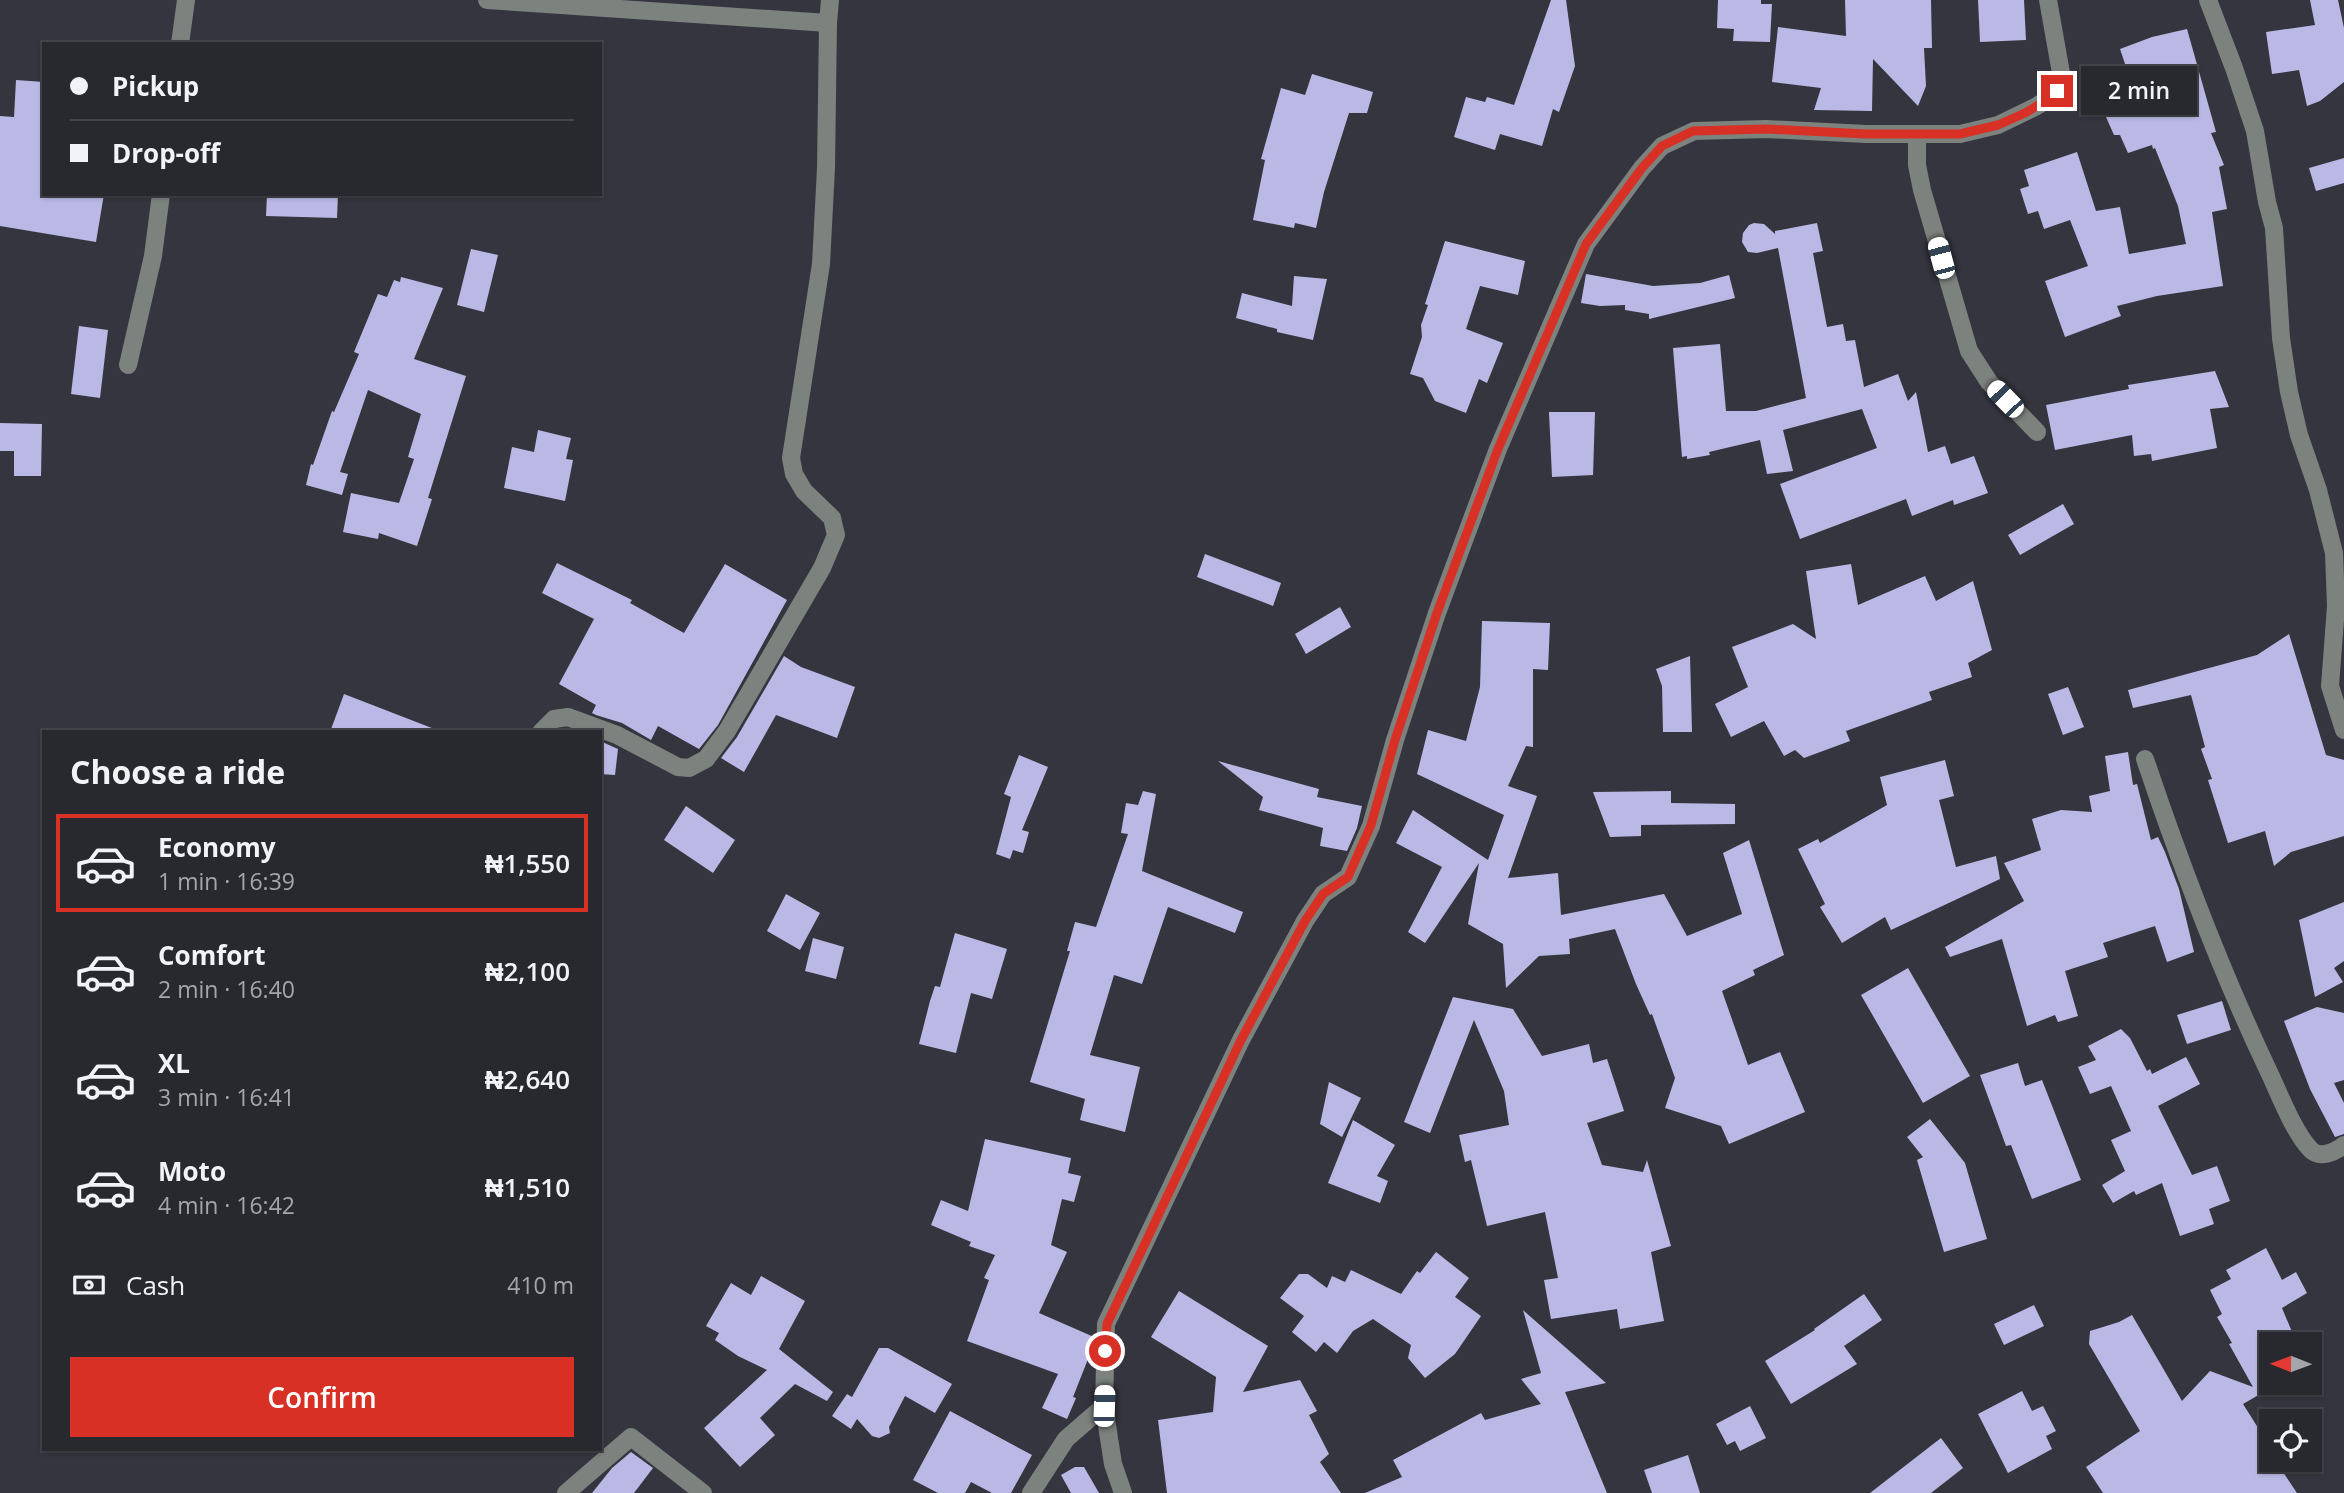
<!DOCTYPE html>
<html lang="en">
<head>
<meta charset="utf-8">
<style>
	body { margin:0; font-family:"Open Sans",sans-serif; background:#303037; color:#f1f3f6; height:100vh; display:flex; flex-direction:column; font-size:26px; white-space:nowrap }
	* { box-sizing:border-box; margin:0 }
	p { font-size:23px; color:#a5a6aa }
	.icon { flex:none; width:38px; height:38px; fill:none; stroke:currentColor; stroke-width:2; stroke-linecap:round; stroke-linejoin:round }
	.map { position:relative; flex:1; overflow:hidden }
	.details { position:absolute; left:42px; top:730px; width:560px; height:721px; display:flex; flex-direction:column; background:#28282f; border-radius:0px; box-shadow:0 2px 5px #0004,0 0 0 2px #44444b }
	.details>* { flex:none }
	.guide { position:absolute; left:42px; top:42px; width:560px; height:154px; border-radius:0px; box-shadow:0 2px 5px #0004,0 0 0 2px #44444b; display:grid; align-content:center; height:154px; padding:0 28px; background:#28282f }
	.needle { width:46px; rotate:271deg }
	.tools { position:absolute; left:2259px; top:1332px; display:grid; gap:14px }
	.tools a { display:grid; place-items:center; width:63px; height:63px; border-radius:0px; background:#28282f; box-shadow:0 2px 5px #0004,0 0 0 2px #44444b; font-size:35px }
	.end { position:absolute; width:32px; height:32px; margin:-16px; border:9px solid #d93025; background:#fff; box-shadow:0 0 0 4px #fff }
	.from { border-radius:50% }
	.bubble { position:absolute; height:49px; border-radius:0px; background:#28282f; box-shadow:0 2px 5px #0004,0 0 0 2px #44444b; font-size:23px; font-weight:600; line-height:49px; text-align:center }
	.car { position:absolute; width:21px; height:42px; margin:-21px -10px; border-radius:9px; box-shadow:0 0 5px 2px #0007; background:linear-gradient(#fff 24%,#345 0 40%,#fff 0 76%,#345 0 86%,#fff 0) }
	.guide b { display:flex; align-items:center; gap:24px; height:66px; font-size:26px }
	.guide b+b { border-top:2px solid #44444b }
	.guide i { width:18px; height:18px; background:#f1f3f6 }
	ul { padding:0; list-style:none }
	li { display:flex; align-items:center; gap:21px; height:98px; margin:0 14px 10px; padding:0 14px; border:4px solid transparent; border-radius:0px }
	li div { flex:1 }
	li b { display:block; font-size:26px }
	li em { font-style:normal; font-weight:600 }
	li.on { border-color:#d93025 }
	li>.icon { width:63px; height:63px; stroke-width:1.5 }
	h2 { padding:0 28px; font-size:32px; line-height:84px }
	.pay { display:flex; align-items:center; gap:18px; height:77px; padding:0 28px; font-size:26px }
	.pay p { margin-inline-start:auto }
	.action { display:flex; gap:14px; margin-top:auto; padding:14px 28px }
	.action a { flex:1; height:80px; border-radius:0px; background:#d93025; color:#fff; font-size:28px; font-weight:600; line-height:80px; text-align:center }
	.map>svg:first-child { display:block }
	.building { fill:#bab9e5 }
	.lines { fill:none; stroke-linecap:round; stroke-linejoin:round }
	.minor { stroke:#7c827e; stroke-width:18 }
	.route { stroke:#d93025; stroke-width:9 }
</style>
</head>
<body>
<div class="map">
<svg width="2344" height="1493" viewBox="0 0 2344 1493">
	<rect width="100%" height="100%" fill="#35353f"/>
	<g class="building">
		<path d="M 1551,0 L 1566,0 L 1575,66 L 1559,112 L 1553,109 L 1542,146 L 1500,134 L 1495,150 L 1454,137 L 1466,97 L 1485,102 L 1487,97 L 1514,105 Z"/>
		<path d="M 1718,0 L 1761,0 L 1761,4 L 1772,4 L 1770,42 L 1733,41 L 1734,29 L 1717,28 Z"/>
		<path d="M 1845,0 L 1931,0 L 1932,48 L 1924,48 L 1926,86 L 1918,106 L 1873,59 L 1872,111 L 1814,110 L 1821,88 L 1772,82 L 1778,27 L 1846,36 Z"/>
		<path d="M 1978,0 L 2024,0 L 2026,40 L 1980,42 Z"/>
		<path d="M 2310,0 L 2338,0 L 2344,28 L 2344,82 L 2320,101 L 2307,106 L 2299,70 L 2272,74 L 2266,32 L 2315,25 Z"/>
		<path d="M 2187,29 L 2216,132 L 2211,133 L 2224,165 L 2219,167 L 2227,209 L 2212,212 L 2223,286 L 2157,296 L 2117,306 L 2121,316 L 2065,337 L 2045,281 L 2088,266 L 2070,220 L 2044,229 L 2038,211 L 2028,214 L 2020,189 L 2029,186 L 2024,170 L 2077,152 L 2096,211 L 2120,207 L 2129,254 L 2186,244 L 2178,206 L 2155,148 L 2153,149 L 2152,145 L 2128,153 L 2120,135 L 2114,135 L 2106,117 L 2138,102 L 2120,49 L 2152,37 Z"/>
		<path d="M 1312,74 L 1373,92 L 1367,113 L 1349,113 L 1324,192 L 1316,228 L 1295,223 L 1294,228 L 1253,220 L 1265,160 L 1261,159 L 1281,88 L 1305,95 Z"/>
		<path d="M 16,80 L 44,82 L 44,194 L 104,194 L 96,242 L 0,226 L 0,116 L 14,117 Z"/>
		<path d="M 2344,158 L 2344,183 L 2316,191 L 2309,168 Z"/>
		<path d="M 267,194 L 338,194 L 337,218 L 266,216 Z"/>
		<path d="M 1754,223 L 1764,224 L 1775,234 L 1775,231 L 1817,223 L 1823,251 L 1813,253 L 1827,327 L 1843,324 L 1846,341 L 1855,340 L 1864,387 L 1898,374 L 1908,401 L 1916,392 L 1928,452 L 1945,446 L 1951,464 L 1974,456 L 1988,493 L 1954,505 L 1953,500 L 1912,516 L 1906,499 L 1800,539 L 1780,484 L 1877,448 L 1862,409 L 1783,430 L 1793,471 L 1767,474 L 1760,440 L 1709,452 L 1710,455 L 1687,459 L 1687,456 L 1682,457 L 1673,348 L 1720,344 L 1726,411 L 1756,411 L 1806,398 L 1778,248 L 1757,253 L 1748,252 L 1742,242 L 1743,233 L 1749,225 Z"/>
		<path d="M 1445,241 L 1525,261 L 1518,295 L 1480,286 L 1466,329 L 1503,343 L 1487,383 L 1479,379 L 1466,413 L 1435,401 L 1423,378 L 1410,374 L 1422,337 L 1421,325 L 1428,305 L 1425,304 Z"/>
		<path d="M 471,249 L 498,255 L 484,312 L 457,305 Z"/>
		<path d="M 1586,274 L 1653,286 L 1700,283 L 1729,275 L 1735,298 L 1649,319 L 1649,314 L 1625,310 L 1625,305 L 1600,306 L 1581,303 Z"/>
		<path d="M 1294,276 L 1327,279 L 1313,340 L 1277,332 L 1277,329 L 1236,318 L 1242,293 L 1292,306 Z"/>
		<path d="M 401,277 L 443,288 L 414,359 L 466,376 L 428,498 L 432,499 L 417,546 L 379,533 L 378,539 L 343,532 L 351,493 L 399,503 L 414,459 L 408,457 L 421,414 L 368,390 L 340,472 L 348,474 L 342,495 L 306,485 L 311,464 L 313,465 L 332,411 L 334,412 L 359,354 L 354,352 L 378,294 L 387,297 L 394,280 L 400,282 Z"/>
		<path d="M 79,326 L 108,330 L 100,398 L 71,394 Z"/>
		<path d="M 2215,371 L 2229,407 L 2210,409 L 2217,448 L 2152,461 L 2151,454 L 2134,456 L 2132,435 L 2055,450 L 2046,405 L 2129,389 L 2128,385 Z"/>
		<path d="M 1549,412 L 1595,412 L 1593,475 L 1552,477 Z"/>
		<path d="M 0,423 L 42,424 L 41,476 L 14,476 L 14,451 L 0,451 Z"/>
		<path d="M 538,430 L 571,438 L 566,459 L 573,460 L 565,501 L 504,488 L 512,447 L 534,452 Z"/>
		<path d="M 2063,504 L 2074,524 L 2020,555 L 2008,535 Z"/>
		<path d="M 1205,554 L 1281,583 L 1273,606 L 1197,577 Z"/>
		<path d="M 557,563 L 632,600 L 630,603 L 684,633 L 725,564 L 787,600 L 718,725 L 699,749 L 658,726 L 651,740 L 622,723 L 596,715 L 592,713 L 596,705 L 559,684 L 594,619 L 542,593 Z"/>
		<path d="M 1851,564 L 1858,605 L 1925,576 L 1936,601 L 1973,581 L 1992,650 L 1968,663 L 1972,677 L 1929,692 L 1932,700 L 1846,731 L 1850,741 L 1804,758 L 1795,750 L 1784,756 L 1764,721 L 1731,737 L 1715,704 L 1748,687 L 1732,647 L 1793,624 L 1816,639 L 1806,571 Z"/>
		<path d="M 1340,607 L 1351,627 L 1306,654 L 1295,634 Z"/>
		<path d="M 1482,621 L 1550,623 L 1548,670 L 1533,669 L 1533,747 L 1526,746 L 1508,786 L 1537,796 L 1508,878 L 1558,873 L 1561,915 L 1664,894 L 1687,936 L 1742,914 L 1723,853 L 1749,840 L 1784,955 L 1753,970 L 1755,975 L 1722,991 L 1748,1065 L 1780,1052 L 1805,1112 L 1729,1144 L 1721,1126 L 1665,1108 L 1675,1078 L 1652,1014 L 1650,1015 L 1636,984 L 1615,929 L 1569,939 L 1570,954 L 1539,956 L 1506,988 L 1503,944 L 1468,924 L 1479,863 L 1425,943 L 1408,932 L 1442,867 L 1396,843 L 1413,810 L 1488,860 L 1504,815 L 1417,774 L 1428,730 L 1466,741 L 1480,687 Z"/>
		<path d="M 2289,634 L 2326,755 L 2344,760 L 2344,836 L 2291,852 L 2274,866 L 2265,831 L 2228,843 L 2208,780 L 2212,779 L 2201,749 L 2205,747 L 2191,695 L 2133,708 L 2128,690 L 2257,655 Z"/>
		<path d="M 784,656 L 801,667 L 855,687 L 837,738 L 776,715 L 744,772 L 721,758 L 737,737 Z"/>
		<path d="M 1690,656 L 1692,732 L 1663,732 L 1662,686 L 1656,669 Z"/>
		<path d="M 2068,687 L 2084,727 L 2063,735 L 2048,694 Z"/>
		<path d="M 344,694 L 437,730 L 437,732 L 330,732 Z"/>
		<path d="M 600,741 L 618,749 L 615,775 L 600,774 Z"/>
		<path d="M 2128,752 L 2133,785 L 2137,784 L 2151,840 L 2158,837 L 2165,852 L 2179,889 L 2194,952 L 2167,962 L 2155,926 L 2103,943 L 2108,957 L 2065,971 L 2078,1016 L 2058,1022 L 2055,1015 L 2027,1026 L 2002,939 L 1950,957 L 1945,947 L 2024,901 L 2004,863 L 2041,850 L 2032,819 L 2061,810 L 2092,812 L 2089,796 L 2110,791 L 2105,756 Z"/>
		<path d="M 1019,755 L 1048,767 L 1022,830 L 1029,832 L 1023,853 L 1013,850 L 1010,859 L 996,854 L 1011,797 L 1004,794 Z"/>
		<path d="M 1945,760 L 1954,796 L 1939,800 L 1956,867 L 1996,856 L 2000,879 L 1891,930 L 1885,917 L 1842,943 L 1820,907 L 1825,904 L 1798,849 L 1818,839 L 1820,843 L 1887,805 L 1880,777 Z"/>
		<path d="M 1218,761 L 1319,789 L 1317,797 L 1362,806 L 1357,828 L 1347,851 L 1320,846 L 1323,828 L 1259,810 L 1263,797 Z"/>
		<path d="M 1143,791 L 1156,794 L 1142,871 L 1243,912 L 1235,933 L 1168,907 L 1142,984 L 1114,975 L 1090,1055 L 1140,1067 L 1125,1132 L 1080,1120 L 1085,1099 L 1030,1082 L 1070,951 L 1067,951 L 1075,922 L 1096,927 L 1128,834 L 1121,833 L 1126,803 L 1138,805 Z"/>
		<path d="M 1671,791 L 1671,803 L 1735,804 L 1735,824 L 1641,825 L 1641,836 L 1610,837 L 1593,792 Z"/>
		<path d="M 686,806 L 735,840 L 713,873 L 664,840 Z"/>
		<path d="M 786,894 L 820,913 L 800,950 L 767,931 Z"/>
		<path d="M 2344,902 L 2344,961 L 2334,968 L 2343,982 L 2315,997 L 2299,920 Z"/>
		<path d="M 955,933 L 1007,949 L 992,999 L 971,993 L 956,1053 L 919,1044 L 930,1001 L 935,986 L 940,987 Z"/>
		<path d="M 813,938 L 844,947 L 836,979 L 805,971 Z"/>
		<path d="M 1908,968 L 1970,1076 L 1923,1103 L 1861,995 Z"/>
		<path d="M 1453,997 L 1513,1009 L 1542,1056 L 1589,1044 L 1593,1063 L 1607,1059 L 1624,1111 L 1587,1123 L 1602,1165 L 1643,1172 L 1647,1160 L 1671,1246 L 1651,1252 L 1664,1321 L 1620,1329 L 1617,1309 L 1551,1319 L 1544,1280 L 1558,1278 L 1545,1212 L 1487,1226 L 1471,1160 L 1465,1162 L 1459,1135 L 1509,1125 L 1504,1091 L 1474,1020 L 1430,1133 L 1404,1122 Z"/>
		<path d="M 2222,1001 L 2231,1030 L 2187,1044 L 2177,1015 Z"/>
		<path d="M 2317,1007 L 2344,1013 L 2344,1080 L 2334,1083 L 2344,1103 L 2344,1134 L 2335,1137 L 2310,1089 L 2284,1021 Z"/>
		<path d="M 2121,1029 L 2130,1038 L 2147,1071 L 2150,1069 L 2152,1074 L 2186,1057 L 2200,1084 L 2158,1106 L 2192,1175 L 2217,1166 L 2230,1201 L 2209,1209 L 2214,1224 L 2180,1236 L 2162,1183 L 2136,1195 L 2134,1191 L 2113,1203 L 2102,1185 L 2125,1171 L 2111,1140 L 2131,1131 L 2111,1086 L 2090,1094 L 2078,1067 L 2096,1060 L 2088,1046 Z"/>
		<path d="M 2018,1063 L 2025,1086 L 2042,1080 L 2081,1180 L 2032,1199 L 2011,1145 L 2006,1146 L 1980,1075 Z"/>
		<path d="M 1329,1082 L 1361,1098 L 1342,1137 L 1320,1124 Z"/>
		<path d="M 1930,1119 L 1965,1163 L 1987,1239 L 1944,1252 L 1917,1160 L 1923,1157 L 1907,1137 Z"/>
		<path d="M 1353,1120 L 1395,1145 L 1377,1176 L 1388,1181 L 1380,1203 L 1328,1183 Z"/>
		<path d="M 985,1139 L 1071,1158 L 1068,1173 L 1081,1176 L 1074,1202 L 1062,1199 L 1051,1245 L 1067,1252 L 1039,1313 L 1094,1337 L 1094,1344 L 1073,1397 L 1076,1398 L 1067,1419 L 1042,1408 L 1058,1374 L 967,1341 L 989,1280 L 984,1278 L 995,1255 L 969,1246 L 971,1242 L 931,1225 L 941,1200 L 968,1211 Z"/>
		<path d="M 2266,1248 L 2282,1280 L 2296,1272 L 2307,1293 L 2282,1308 L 2297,1344 L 2272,1344 L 2272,1382 L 2281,1382 L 2243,1404 L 2267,1442 L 2264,1443 L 2272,1454 L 2272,1460 L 2275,1460 L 2297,1493 L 2103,1493 L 2086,1467 L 2140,1431 L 2089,1344 L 2090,1331 L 2119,1322 L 2132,1315 L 2182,1401 L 2210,1371 L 2253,1387 L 2229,1344 L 2232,1343 L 2217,1317 L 2222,1314 L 2210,1290 L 2231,1279 L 2226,1270 Z"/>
		<path d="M 1436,1252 L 1469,1278 L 1455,1297 L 1481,1316 L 1455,1354 L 1425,1378 L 1408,1358 L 1411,1345 L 1373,1319 L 1353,1331 L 1337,1353 L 1324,1342 L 1316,1352 L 1292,1332 L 1304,1316 L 1280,1298 L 1299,1274 L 1308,1274 L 1327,1288 L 1332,1276 L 1345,1282 L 1351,1270 L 1401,1294 L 1417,1271 L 1420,1273 Z"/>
		<path d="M 761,1276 L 805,1301 L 779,1349 L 833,1392 L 827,1401 L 795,1384 L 760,1418 L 775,1435 L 740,1467 L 704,1428 L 767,1370 L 738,1356 L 715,1340 L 719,1333 L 706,1326 L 731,1283 L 751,1295 Z"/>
		<path d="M 1179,1291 L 1268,1346 L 1243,1392 L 1300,1380 L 1317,1411 L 1309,1415 L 1329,1454 L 1320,1462 L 1341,1493 L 1167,1493 L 1158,1420 L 1213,1412 L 1216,1377 L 1151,1337 Z"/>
		<path d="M 1864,1294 L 1882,1320 L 1844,1346 L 1857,1364 L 1791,1404 L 1765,1361 L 1815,1330 L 1814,1329 Z"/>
		<path d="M 2034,1305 L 2044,1326 L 2004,1345 L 1994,1324 Z"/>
		<path d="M 1523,1310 L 1606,1383 L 1565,1392 L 1607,1493 L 1365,1493 L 1402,1477 L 1393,1460 L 1481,1413 L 1485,1420 L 1541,1404 L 1521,1379 L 1541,1373 Z"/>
		<path d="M 879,1348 L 888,1348 L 952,1384 L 935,1413 L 905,1396 L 889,1427 L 890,1433 L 879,1438 L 872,1436 L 857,1419 L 851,1429 L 832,1416 L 847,1394 L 852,1397 Z"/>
		<path d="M 2022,1391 L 2032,1411 L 2043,1406 L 2056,1431 L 2046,1436 L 2052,1449 L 2008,1473 L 1978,1414 Z"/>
		<path d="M 1750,1406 L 1766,1438 L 1740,1451 L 1735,1441 L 1727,1445 L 1716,1424 Z"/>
		<path d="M 950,1411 L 1032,1455 L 1011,1493 L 992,1493 L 971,1482 L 965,1493 L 938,1493 L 913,1480 Z"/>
		<path d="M 1941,1438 L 1963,1468 L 1931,1493 L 1870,1493 Z"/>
		<path d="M 631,1452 L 653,1468 L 634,1493 L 592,1493 L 612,1468 Z"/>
		<path d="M 1688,1455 L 1700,1493 L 1652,1493 L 1644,1470 Z"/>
		<path d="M 1075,1467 L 1084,1467 L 1099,1493 L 1071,1493 L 1061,1475 Z"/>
	</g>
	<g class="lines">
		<g class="minor">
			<path d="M 487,0 L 828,23 L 830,0"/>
			<path d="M 2208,0 L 2234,68 L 2255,131 L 2267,202 L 2274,228 L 2281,338 L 2289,392 L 2299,435 L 2318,490 L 2334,553 L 2336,606 L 2330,686 L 2344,730"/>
			<path d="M 180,44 L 186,0"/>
			<path d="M 1917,134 L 1917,165 L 1922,190 L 1969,351 L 1989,382 L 2037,432"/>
			<path d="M 128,365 L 153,256 L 161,194"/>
			<path d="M 541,732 L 554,719 L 568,717 L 617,735 L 678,767 L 689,768 L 706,759 L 727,731 L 822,568 L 836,535 L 832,518 L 804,491 L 794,474 L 791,458 L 821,264 L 826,168 L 828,23"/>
			<path d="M 2145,759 C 2181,866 2220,969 2268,1070 C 2279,1093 2294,1133 2311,1150 C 2320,1159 2335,1152 2344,1145"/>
			<path d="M 566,1493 L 631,1437 L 703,1493"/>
			<path d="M 1031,1493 L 1066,1439 L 1104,1406"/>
			<path d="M 1123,1493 L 1113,1464 L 1104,1406 L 1106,1324 L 1241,1040 L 1305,921 L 1323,894 L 1348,877 L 1371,826 L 1395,740 L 1437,613 L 1498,449 L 1586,244 L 1642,168 L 1662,146 L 1694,131 L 1766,129 L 1866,134 L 1960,134 L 1998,125 L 2035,107 L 2052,97 L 2057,91 L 2061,73 L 2048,0"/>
		</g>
	</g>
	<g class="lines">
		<path class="route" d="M 1105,1351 L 1107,1324 L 1241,1040 L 1305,921 L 1323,894 L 1348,877 L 1371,825 L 1395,740 L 1437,613 L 1498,449 L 1586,244 L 1642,168 L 1662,146 L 1693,131 L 1766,129 L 1866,134 L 1960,134 L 1998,125 L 2025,113 L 2052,97 L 2057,91"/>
	</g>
</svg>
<div class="tools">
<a><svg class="needle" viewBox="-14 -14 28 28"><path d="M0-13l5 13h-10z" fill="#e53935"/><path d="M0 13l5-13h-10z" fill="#a5a6aa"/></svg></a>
<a><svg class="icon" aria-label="locate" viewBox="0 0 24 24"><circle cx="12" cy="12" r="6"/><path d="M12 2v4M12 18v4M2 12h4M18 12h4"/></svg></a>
</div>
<i class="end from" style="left:1105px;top:1351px"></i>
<i class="end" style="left:2057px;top:91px"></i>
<div class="bubble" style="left:2081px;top:66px;width:116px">2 min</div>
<i class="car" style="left:1941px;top:258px;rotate:345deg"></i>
<i class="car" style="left:2005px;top:399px;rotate:316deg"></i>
<i class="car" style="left:1104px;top:1406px;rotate:2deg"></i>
<div class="guide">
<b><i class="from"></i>Pickup</b>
<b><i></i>Drop-off</b>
</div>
<section class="details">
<h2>Choose a ride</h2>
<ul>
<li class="on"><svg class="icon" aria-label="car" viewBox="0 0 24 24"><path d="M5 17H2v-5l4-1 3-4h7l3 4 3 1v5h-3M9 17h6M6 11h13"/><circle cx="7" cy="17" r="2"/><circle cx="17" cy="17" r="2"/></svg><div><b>Economy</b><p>1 min · 16:39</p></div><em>₦1,550</em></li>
<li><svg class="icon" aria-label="car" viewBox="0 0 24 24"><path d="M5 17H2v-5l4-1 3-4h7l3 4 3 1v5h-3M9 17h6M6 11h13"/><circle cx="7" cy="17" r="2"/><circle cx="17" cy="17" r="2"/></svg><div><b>Comfort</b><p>2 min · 16:40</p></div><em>₦2,100</em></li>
<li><svg class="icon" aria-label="car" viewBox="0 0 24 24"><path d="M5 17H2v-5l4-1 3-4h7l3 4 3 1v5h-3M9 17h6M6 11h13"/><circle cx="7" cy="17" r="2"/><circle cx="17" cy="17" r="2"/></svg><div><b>XL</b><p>3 min · 16:41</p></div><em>₦2,640</em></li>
<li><svg class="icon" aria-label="car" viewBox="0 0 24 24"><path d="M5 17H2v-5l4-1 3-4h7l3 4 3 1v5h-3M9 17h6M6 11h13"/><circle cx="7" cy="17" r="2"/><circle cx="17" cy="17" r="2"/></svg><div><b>Moto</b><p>4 min · 16:42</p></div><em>₦1,510</em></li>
</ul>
<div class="pay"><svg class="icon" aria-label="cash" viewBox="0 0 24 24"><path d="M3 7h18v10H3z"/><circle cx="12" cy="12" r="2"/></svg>Cash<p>410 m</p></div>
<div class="action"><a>Confirm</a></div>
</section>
</div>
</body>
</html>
